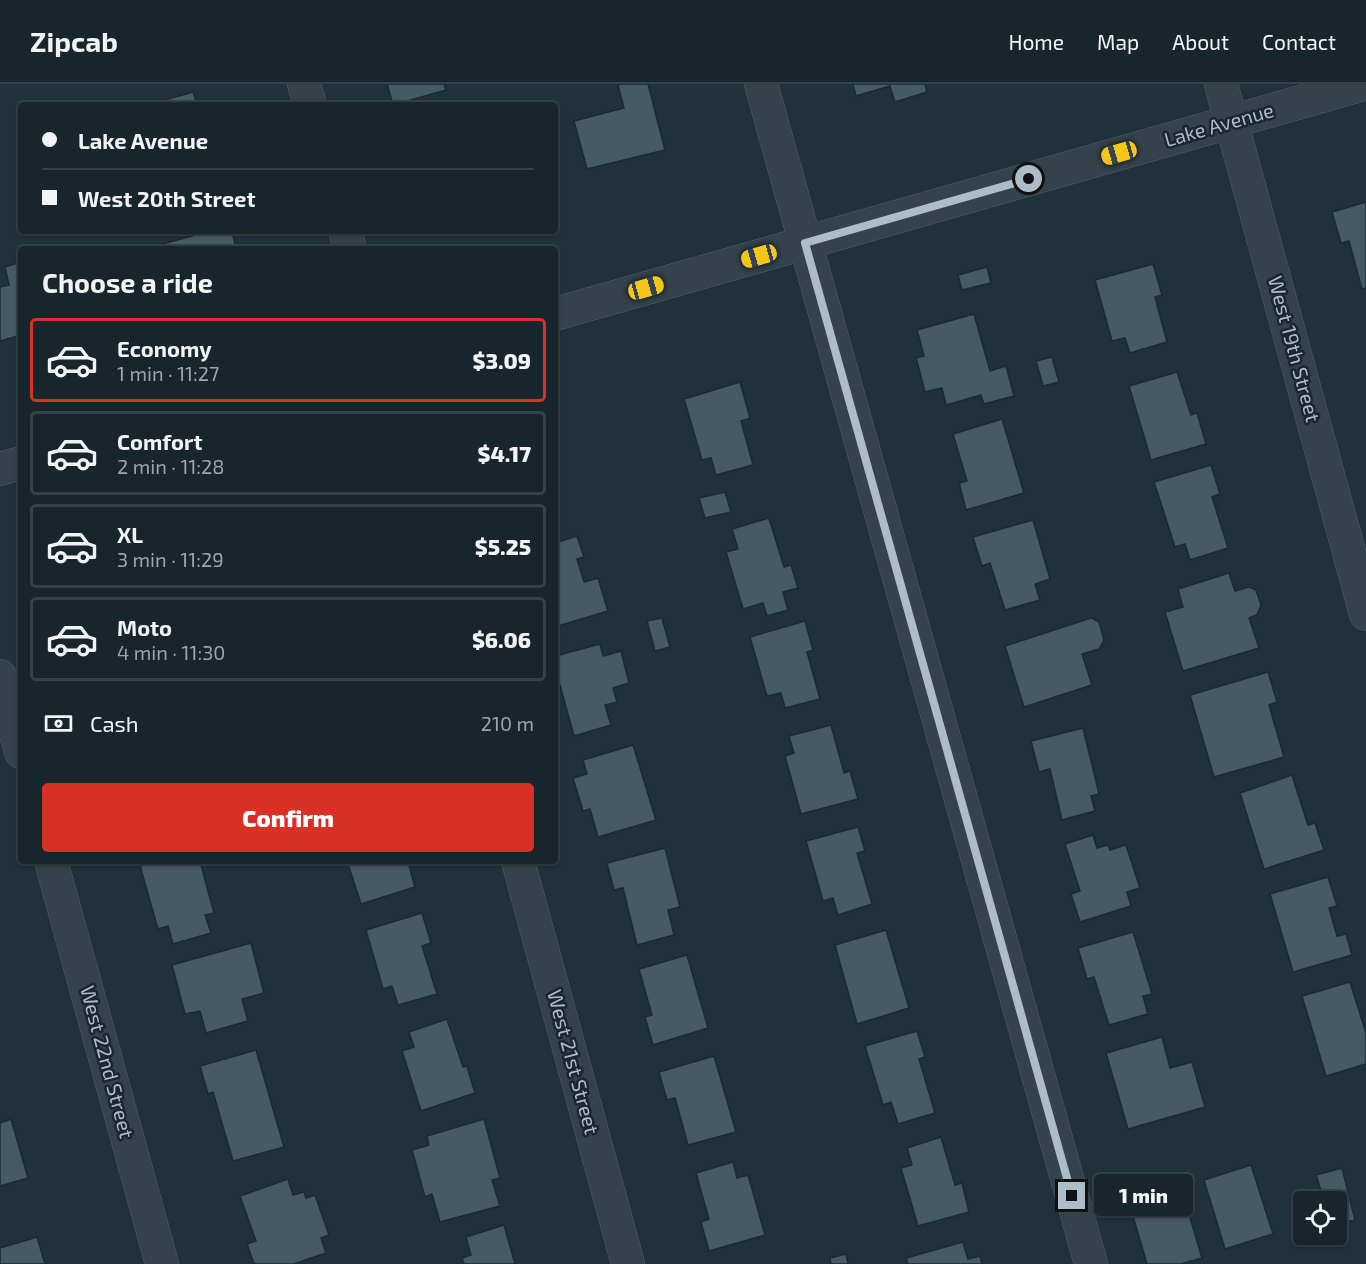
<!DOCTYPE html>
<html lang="en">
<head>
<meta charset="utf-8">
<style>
	body { margin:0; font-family:"Exo 2",sans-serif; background:#202d34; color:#f1f3f6; height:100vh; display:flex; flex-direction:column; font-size:22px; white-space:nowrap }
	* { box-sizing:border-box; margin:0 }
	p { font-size:20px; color:#9ea5a9 }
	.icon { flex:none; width:33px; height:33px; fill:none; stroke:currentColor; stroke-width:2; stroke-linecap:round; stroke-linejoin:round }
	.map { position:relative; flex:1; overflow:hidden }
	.sheet { position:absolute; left:18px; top:162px; width:540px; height:618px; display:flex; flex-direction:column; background:#17252c; border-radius:6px; box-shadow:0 2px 4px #0004,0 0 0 2px #364248 }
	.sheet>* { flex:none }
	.hud { position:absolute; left:18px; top:18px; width:540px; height:132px; border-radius:6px; box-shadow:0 2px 4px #0004,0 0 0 2px #364248; display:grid; align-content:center; height:132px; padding:0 24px; background:#17252c }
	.controls { position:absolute; left:1293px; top:1107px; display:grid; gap:12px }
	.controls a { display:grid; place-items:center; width:54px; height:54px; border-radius:6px; background:#17252c; box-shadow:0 2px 4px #0004,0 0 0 2px #364248; font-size:30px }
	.end { position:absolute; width:27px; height:27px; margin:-14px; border:8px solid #adbdc8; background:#111; box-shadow:0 0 0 3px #111 }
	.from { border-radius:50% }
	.bubble { position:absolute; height:42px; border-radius:6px; background:#17252c; box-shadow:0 2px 4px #0004,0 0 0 2px #364248; font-size:20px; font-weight:800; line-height:42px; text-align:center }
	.car { position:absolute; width:18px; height:36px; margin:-18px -9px; border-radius:8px; box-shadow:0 0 4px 2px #0007; background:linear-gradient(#f5c518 24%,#345 0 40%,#f5c518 0 76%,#345 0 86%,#f5c518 0) }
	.hud b { display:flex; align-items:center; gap:21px; height:57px; font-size:22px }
	.hud b+b { border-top:2px solid #364248 }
	.hud i { width:15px; height:15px; background:#f1f3f6 }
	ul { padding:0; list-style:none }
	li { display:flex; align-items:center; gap:18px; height:84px; margin:0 12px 9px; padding:0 12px; border:3px solid #364248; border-radius:6px }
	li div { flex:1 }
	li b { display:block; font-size:22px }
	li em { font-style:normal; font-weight:800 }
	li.active { border-color:#d93025 }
	li>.icon { width:54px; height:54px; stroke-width:1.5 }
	h2 { padding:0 24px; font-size:27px; line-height:72px }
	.pay { display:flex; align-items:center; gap:15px; height:66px; padding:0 24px; font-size:22px }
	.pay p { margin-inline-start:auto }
	.button { display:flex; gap:12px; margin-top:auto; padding:12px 24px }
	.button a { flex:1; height:69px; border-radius:6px; background:#d93025; color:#fff; font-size:24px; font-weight:800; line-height:69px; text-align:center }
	header { display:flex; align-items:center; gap:36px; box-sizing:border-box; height:84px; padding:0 30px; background:#17252c; border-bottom:2px solid #364248 }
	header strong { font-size:28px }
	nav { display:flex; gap:33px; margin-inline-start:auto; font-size:21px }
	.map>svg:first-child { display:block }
	.building { fill:#445a65; stroke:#1a2932; stroke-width:1.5 }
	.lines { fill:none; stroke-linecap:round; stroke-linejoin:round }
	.minor-casing { stroke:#506069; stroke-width:34 }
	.tertiary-casing { stroke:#506069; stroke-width:34 }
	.minor { stroke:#33424b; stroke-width:33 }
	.tertiary { stroke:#33424b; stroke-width:33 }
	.route { stroke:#adbdc8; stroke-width:8 }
	.labels { text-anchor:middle; stroke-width:5; stroke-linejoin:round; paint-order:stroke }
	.street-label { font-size:20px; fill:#adbdc8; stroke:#182730 }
</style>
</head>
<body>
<header>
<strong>Zipcab</strong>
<nav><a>Home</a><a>Map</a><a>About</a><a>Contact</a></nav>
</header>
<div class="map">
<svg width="1366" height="1180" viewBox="0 0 1366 1180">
	<rect width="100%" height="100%" fill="#1f313b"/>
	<g class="building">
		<path d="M 387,0 L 444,0 L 446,6 L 393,21 Z"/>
		<path d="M 621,0 L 648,0 L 665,66 L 587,85 L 574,37 L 624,24 L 618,1 Z"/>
		<path d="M 853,0 L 925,0 L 927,8 L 895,18 L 890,2 L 856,12 Z"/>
		<path d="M 193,8 L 197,21 L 147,21 Z"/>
		<path d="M 1366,118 L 1366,204 L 1362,205 L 1349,157 L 1341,159 L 1332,128 Z"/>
		<path d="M 211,147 L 232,147 L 236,165 L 143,165 Z"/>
		<path d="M 21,178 L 21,251 L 0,257 L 0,203 L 9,201 L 5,183 Z"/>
		<path d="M 1153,180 L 1162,211 L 1155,213 L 1167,258 L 1130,269 L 1125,254 L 1112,257 L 1095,196 Z"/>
		<path d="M 987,183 L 991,199 L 962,206 L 958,191 Z"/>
		<path d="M 974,230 L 990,287 L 1006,282 L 1014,312 L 984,320 L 981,311 L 946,321 L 942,304 L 925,308 L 916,274 L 924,272 L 917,246 Z"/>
		<path d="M 1052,273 L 1059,298 L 1043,302 L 1036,277 Z"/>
		<path d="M 1177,288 L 1191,331 L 1197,329 L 1206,360 L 1151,376 L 1129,302 Z"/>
		<path d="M 740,298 L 750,334 L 741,337 L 753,381 L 716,391 L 711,374 L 702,376 L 684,315 Z"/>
		<path d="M 1002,335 L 1024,409 L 966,426 L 959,399 L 967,397 L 953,350 Z"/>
		<path d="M 1211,381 L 1220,410 L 1212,413 L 1228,464 L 1190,476 L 1185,460 L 1175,463 L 1154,398 Z"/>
		<path d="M 725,408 L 731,428 L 705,434 L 699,414 Z"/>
		<path d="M 769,434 L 784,483 L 791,481 L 798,504 L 783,508 L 788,526 L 767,532 L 763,519 L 743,525 L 726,468 L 738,465 L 732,445 Z"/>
		<path d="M 1033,436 L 1050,495 L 1035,500 L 1040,516 L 1005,526 L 990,479 L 982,482 L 973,453 Z"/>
		<path d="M 577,452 L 584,473 L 577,475 L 584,498 L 598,494 L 608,527 L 555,543 L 555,459 Z"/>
		<path d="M 1229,489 L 1235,507 L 1249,503 L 1256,506 L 1261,521 L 1257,531 L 1249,534 L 1259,564 L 1183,587 L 1165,528 L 1183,523 L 1178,505 Z"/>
		<path d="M 662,534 L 670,563 L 655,567 L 647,537 Z"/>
		<path d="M 1091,534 L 1099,538 L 1104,556 L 1099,565 L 1082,570 L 1092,601 L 1024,623 L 1005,562 Z"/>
		<path d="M 805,537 L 813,566 L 807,568 L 820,615 L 785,624 L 781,609 L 767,612 L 750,553 Z"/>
		<path d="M 600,560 L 603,572 L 621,567 L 629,599 L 613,604 L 617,618 L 605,621 L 611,641 L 574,652 L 560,601 L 555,602 L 555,572 Z"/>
		<path d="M 1268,588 L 1277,618 L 1269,621 L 1284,673 L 1214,693 L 1190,611 Z"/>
		<path d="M 831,641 L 844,689 L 850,687 L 858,715 L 801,730 L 785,672 L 794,669 L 789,652 Z"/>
		<path d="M 1083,644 L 1099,710 L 1091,712 L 1095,727 L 1062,736 L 1050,685 L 1039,688 L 1031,657 Z"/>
		<path d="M 633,661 L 656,736 L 598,753 L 590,725 L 583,727 L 573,694 L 587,690 L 583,676 Z"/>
		<path d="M 1292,691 L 1308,741 L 1315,739 L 1324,766 L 1264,785 L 1240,709 Z"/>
		<path d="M 858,743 L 865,767 L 857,769 L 872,820 L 838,831 L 833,814 L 823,817 L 806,757 Z"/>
		<path d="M 1093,751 L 1097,764 L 1108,761 L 1110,766 L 1126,761 L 1140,804 L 1127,808 L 1131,822 L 1080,838 L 1071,810 L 1080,807 L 1065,760 Z"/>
		<path d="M 665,764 L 680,823 L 668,826 L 674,851 L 637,861 L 623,804 L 614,806 L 607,779 Z"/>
		<path d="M 161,777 L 200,777 L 214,829 L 205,831 L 211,849 L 173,860 L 168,842 L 158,845 L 140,782 Z"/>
		<path d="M 347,777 L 399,777 L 400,780 L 408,778 L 415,803 L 361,820 Z"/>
		<path d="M 1328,793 L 1337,822 L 1329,824 L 1337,852 L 1346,850 L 1352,871 L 1293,888 L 1270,810 Z"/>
		<path d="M 422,829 L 431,859 L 422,862 L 437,910 L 398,921 L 392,902 L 383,905 L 366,846 Z"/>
		<path d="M 886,846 L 909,924 L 857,940 L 835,861 Z"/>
		<path d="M 1133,848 L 1152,910 L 1143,912 L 1148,930 L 1109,941 L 1094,893 L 1087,895 L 1078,864 Z"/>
		<path d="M 251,859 L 264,909 L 242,915 L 248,937 L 206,949 L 200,927 L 185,930 L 172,881 Z"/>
		<path d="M 687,871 L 708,944 L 653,961 L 645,933 L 652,931 L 639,885 Z"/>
		<path d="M 1350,898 L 1366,949 L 1366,980 L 1326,992 L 1302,912 Z"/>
		<path d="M 447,935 L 463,983 L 467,982 L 475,1009 L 421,1027 L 402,967 L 414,963 L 409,948 Z"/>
		<path d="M 917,947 L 925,973 L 919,975 L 935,1029 L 898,1040 L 891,1018 L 883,1021 L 865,962 Z"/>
		<path d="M 1162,953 L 1170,984 L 1192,978 L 1205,1023 L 1128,1045 L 1106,969 Z"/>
		<path d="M 256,966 L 284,1063 L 233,1077 L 213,1008 L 208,1010 L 200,982 Z"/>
		<path d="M 714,972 L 736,1048 L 688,1061 L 675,1014 L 667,1016 L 659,988 Z"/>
		<path d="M 11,1035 L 28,1094 L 0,1102 L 0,1039 Z"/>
		<path d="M 484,1035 L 500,1094 L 492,1096 L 500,1122 L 440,1138 L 432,1110 L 425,1113 L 412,1066 L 429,1061 L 427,1052 Z"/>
		<path d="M 941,1053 L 955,1101 L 962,1099 L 969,1128 L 918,1142 L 901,1084 L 912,1081 L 907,1064 Z"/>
		<path d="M 733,1078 L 737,1094 L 748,1091 L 765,1151 L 709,1167 L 701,1138 L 709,1135 L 696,1089 Z"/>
		<path d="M 1251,1081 L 1273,1150 L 1225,1165 L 1204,1096 Z"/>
		<path d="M 1342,1084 L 1355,1136 L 1336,1140 L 1336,1118 L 1304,1118 L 1304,1149 L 1301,1149 L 1292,1115 L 1321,1107 L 1316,1091 Z"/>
		<path d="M 1178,1093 L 1202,1174 L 1181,1180 L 1147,1180 L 1126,1108 Z"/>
		<path d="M 288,1095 L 293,1111 L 304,1108 L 306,1114 L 315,1111 L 329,1151 L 321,1154 L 326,1169 L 294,1180 L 254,1180 L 247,1160 L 256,1157 L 240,1112 Z"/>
		<path d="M 504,1141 L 515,1180 L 464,1180 L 462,1174 L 471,1171 L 466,1153 Z"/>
		<path d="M 37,1153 L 45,1180 L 0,1180 L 0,1164 Z"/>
		<path d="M 963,1158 L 968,1175 L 980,1172 L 982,1180 L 908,1180 L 906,1174 Z"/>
		<path d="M 846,1170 L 848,1180 L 831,1180 L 830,1174 Z"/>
	</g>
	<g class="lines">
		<defs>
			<g id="minor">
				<path d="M 304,0 L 310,21"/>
				<path d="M 761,0 L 1091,1180"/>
				<path d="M 1221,0 L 1366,530"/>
				<path d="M 345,147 L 350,165"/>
				<path d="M 0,592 L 21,668"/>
				<path d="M 51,777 L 162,1180"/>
				<path d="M 518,777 L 628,1180"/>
			</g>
			<g id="tertiary">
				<path d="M 555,230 L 1364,0"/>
				<path d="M 0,385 L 21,379"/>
			</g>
		</defs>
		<use href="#minor" class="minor-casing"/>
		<use href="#tertiary" class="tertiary-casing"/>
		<use href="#minor" class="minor"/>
		<use href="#tertiary" class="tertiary"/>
	</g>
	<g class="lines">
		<path class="route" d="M 1029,95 L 805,159 L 1072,1112"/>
	</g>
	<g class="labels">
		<g class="street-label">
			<text transform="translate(1219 41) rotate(-16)" y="7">Lake Avenue</text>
			<text transform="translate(1294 265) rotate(75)" y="7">West 19th Street</text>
			<text transform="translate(107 978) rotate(75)" y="7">West 22nd Street</text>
			<text transform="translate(573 978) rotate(75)" y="7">West 21st Street</text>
		</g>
	</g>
</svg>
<div class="controls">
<a><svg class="icon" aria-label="locate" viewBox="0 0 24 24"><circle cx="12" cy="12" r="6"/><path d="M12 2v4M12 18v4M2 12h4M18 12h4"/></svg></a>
</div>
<i class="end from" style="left:1029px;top:95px"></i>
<i class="end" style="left:1072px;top:1112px"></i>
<div class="bubble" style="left:1094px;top:1090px;width:99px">1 min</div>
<i class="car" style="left:1119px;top:69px;rotate:254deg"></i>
<i class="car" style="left:759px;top:172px;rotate:254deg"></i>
<i class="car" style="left:646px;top:204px;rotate:74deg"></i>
<div class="hud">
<b><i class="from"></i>Lake Avenue</b>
<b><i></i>West 20th Street</b>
</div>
<section class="sheet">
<h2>Choose a ride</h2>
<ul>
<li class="active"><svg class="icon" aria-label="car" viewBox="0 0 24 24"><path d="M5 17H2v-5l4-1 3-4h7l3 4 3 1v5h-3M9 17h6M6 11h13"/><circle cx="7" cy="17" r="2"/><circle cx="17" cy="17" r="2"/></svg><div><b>Economy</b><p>1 min · 11:27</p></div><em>$3.09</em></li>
<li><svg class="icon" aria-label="car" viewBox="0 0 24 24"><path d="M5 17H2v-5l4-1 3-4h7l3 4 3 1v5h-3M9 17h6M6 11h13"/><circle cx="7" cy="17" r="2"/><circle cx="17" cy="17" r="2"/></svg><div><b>Comfort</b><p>2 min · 11:28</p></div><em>$4.17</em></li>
<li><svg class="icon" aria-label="car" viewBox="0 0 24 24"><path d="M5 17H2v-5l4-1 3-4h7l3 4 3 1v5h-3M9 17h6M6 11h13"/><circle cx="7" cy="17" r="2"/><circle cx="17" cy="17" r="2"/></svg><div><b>XL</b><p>3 min · 11:29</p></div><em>$5.25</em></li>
<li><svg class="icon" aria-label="car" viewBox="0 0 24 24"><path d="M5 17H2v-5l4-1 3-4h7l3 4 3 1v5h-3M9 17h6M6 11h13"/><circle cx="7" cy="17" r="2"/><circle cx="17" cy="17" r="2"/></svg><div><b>Moto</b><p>4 min · 11:30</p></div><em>$6.06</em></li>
</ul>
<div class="pay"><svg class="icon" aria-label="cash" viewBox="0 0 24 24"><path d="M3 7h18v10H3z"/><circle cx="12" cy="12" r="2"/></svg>Cash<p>210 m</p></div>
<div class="button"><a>Confirm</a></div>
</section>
</div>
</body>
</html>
